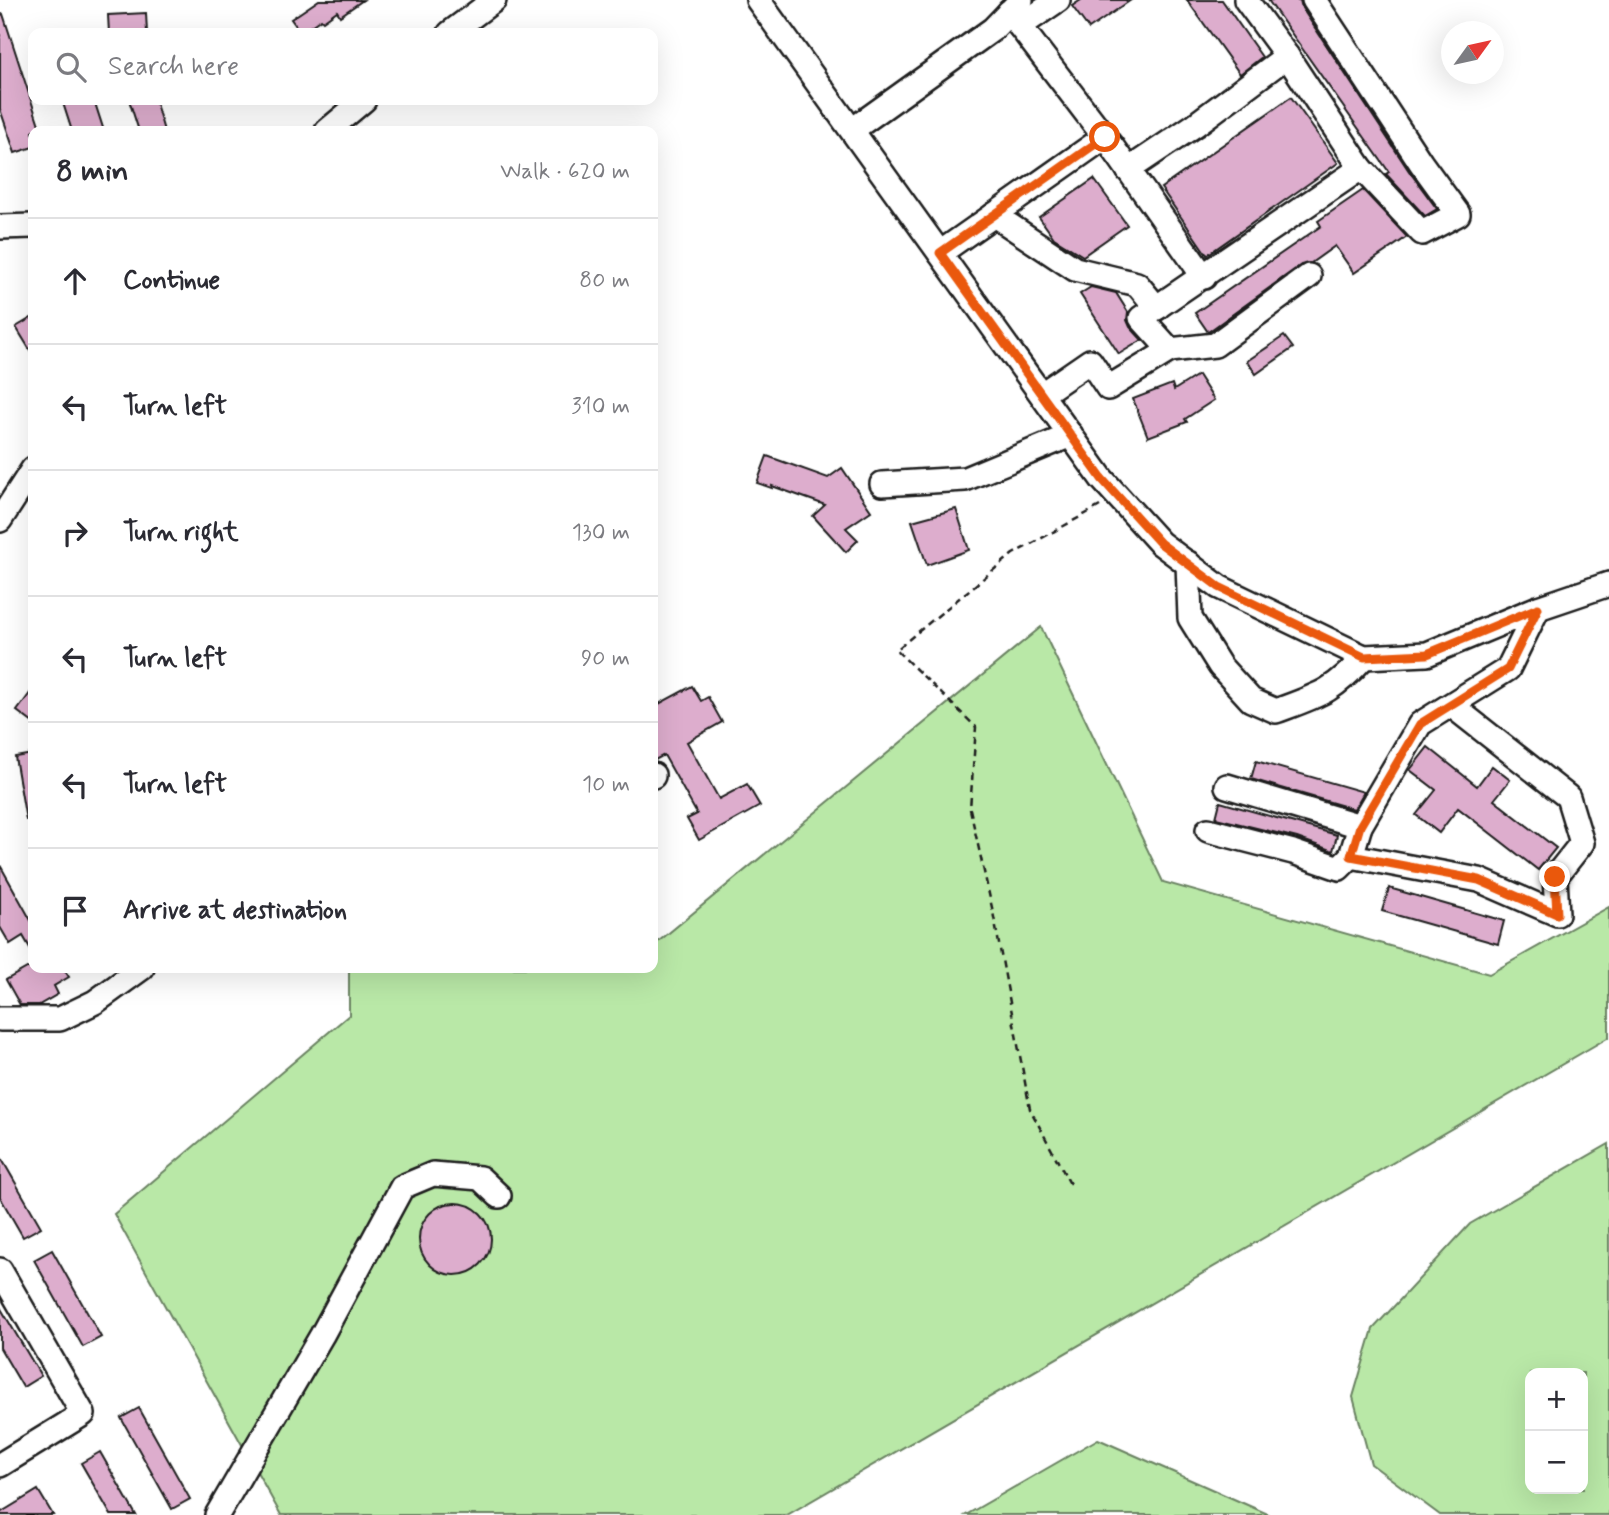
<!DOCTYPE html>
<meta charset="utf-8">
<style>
body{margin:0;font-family:Mynerve,sans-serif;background:#f7f7f7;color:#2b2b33}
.controls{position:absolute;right:21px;bottom:21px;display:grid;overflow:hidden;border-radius:14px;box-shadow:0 7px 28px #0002}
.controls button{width:63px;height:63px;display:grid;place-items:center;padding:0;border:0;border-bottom:2px solid #e1e1e2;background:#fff;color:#2b2b33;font:35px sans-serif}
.compass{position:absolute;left:1441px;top:21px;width:63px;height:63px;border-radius:50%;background:#fff;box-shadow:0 7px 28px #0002;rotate:57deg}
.stop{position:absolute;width:21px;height:21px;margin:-16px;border:5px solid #ea580c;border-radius:50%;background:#fff}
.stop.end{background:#ea580c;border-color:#fff;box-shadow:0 2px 7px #0008}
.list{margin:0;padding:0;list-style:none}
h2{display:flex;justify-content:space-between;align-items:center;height:91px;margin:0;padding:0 28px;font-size:30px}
h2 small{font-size:23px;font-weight:400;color:#7c7c81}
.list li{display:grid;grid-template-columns:46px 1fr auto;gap:21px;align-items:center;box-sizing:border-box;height:126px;padding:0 28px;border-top:2px solid #e1e1e2}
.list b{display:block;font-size:26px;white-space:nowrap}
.list em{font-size:23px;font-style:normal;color:#7c7c81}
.icon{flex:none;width:38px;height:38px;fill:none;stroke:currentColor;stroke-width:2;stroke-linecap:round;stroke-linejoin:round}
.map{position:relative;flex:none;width:1609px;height:1515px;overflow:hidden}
.search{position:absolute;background:#fff;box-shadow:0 7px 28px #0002;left:28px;top:28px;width:630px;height:77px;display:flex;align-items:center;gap:18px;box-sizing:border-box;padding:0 24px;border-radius:14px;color:#7c7c81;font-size:26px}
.panel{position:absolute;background:#fff;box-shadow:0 7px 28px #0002;left:28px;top:126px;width:630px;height:847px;border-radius:14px}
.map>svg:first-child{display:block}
.green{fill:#b9e8a7;stroke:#6a8262;stroke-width:2;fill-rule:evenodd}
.building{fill:#ddadcd;stroke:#1c1c1c;stroke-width:2}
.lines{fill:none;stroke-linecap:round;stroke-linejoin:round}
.minor-casing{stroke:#1c1c1c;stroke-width:28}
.path{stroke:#1c1c1c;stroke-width:2.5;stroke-dasharray:7 5;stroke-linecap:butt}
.minor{stroke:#fff;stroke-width:23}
.route{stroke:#ea580c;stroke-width:9}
</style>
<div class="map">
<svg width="1609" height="1515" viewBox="0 0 1609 1515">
<rect width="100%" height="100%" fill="#fff"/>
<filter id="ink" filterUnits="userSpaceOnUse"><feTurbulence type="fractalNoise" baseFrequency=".0143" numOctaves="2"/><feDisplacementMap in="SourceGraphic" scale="14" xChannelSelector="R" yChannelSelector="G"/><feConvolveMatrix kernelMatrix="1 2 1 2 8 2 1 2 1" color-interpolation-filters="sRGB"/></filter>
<g filter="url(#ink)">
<!-- green -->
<g class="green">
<path d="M1041,627L1163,882L1489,974L1609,907V1037L787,1515H281L114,1214L349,1015V968H653V946Z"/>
<path d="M1609,1144V1515H1440L1371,1464L1353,1397L1373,1329L1470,1224ZM1530,1373H1583V1489H1530Z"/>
<path d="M1098,1439L1270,1515H966Z"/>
</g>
<!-- building -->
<g class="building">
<path d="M319,0H363L340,16L337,11L323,21L321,19L301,33L291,19Z"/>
<path d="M1081,0H1131L1089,29L1072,6Z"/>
<path d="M1187,0H1222L1262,57L1240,74Z"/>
<path d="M1268,0H1300L1302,8L1409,171L1437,209L1425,216L1386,174L1389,172Z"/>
<path d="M146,13L147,33H109L108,15Z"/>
<path d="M3,14L41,131H33V147L15,153L0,109V15Z"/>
<path d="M1291,97L1338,163L1207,255L1161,188Z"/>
<path d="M62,100H94L104,131H72Z"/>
<path d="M129,100H155L164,131H139Z"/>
<path d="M1094,179L1127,225L1083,256L1054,238L1039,217Z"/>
<path d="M1363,190L1407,237L1354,273L1335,246L1311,263L1301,265L1208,332L1195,313L1321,226L1318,221Z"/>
<path d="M1091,287L1116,293L1128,312L1127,320L1130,327L1142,340L1119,354L1080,294Z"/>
<path d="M33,317V355L16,327Z"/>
<path d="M1284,336L1293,348L1256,374L1247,361Z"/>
<path d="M1198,375L1214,400L1185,419L1187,422L1148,437L1133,399L1172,384L1174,390Z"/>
<path d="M767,456L828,478L842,468L871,511L846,528L858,540L846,552L813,516L825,505L772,486V488L757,483Z"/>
<path d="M956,509L969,550L927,565L912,521Z"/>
<path d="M692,686L701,701L708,697L722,722L687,742L719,799L747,784L760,806L699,840L687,819L697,814L664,755L653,761V728L658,724L653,714V707Z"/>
<path d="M33,689V723L17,711Z"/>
<path d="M1428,747L1477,786L1492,766L1510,780L1494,800L1556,848L1538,870L1458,808L1439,833L1416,815L1436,790L1410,770Z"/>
<path d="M33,754V820H26L15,757Z"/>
<path d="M1256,761L1364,792L1354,809L1251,779Z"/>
<path d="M1220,802L1337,835L1333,851L1297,838L1216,818Z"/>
<path d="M0,865L33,924V953L23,936L10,944L0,927Z"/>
<path d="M1389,888L1504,921L1498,944L1382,911Z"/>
<path d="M27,968H63L69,977L54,986L58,994L39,1005H20L6,980Z"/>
<path d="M0,1156L41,1227L23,1237L0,1197Z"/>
<circle cx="455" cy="1239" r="36"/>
<path d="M52,1250L101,1337L83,1347L34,1260Z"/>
<path d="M0,1307L41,1376L23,1387L0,1348Z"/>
<path d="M139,1408L190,1499L172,1509L121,1418Z"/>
<path d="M100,1452L136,1515H111L81,1463Z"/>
<path d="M38,1490L53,1515H0V1513Z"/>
</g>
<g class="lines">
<!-- minor casing -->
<g class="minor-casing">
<g id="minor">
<path d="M758,0L1102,479L1160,543L1219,587L1364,657L1427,654L1538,608L1609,584"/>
<path d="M1246,0L1287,56L1361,168L1422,233L1458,214L1421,163L1314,0"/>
<path d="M1009,12L1113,148L1204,277"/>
<path d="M1020,26L1058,0"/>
<path d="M450,33L494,0"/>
<path d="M852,130L993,29L1021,0"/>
<path d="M327,131L364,100"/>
<path d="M1128,170L1195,125L1287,56"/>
<path d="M994,215L1075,269L1137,284L1157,308"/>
<path d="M0,227L33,226"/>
<path d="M940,253L1105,137"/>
<path d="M1170,350L1215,345L1309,276"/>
<path d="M1042,394L1090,361L1108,388L1170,350L1141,318L1361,168"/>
<path d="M882,484L965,479L1071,435"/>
<path d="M0,520L33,469"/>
<path d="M1188,563L1190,618L1220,666L1251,700L1276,711C1319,695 1333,692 1364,657"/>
<path d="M1451,705L1568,797L1582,843L1555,877L1557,914L1479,880L1351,856L1360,826L1420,724L1508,669L1538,608"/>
<path d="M653,775V776"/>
<path d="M1227,786L1360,826"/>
<path d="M1208,830L1293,852L1339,868L1351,856"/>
<path d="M0,1019H60L95,1002L142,968"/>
<path d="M0,1270L83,1414L0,1465"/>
<path d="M217,1515L322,1335L402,1187L433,1174L480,1178L499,1196"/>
</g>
</g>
<!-- path -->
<path class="path" d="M1070,1184L1030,1109L993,912L970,809L976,727L896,650L1013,554L1100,506"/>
<!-- minor -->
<use href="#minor" class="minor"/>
</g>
</g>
<g class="lines" filter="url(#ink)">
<!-- route -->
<path class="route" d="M1105,137L940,253L1102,479L1160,543L1219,587L1364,657L1427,654L1538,608L1508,669L1420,724L1360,826L1351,856L1479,880L1557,914L1555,877"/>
</g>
</svg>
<div class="controls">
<button>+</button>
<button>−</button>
</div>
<svg class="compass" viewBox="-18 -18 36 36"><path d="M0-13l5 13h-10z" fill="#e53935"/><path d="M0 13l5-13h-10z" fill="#7c7c81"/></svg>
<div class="stop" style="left:1105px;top:137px"></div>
<div class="stop end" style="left:1555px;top:877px"></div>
<div class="search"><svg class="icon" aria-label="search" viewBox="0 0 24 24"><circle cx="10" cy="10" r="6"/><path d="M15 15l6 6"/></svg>Search here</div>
<section class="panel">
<h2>8 min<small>Walk · 620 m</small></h2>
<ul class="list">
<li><svg class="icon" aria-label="ahead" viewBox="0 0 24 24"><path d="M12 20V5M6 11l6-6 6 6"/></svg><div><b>Continue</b></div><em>80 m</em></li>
<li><svg class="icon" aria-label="left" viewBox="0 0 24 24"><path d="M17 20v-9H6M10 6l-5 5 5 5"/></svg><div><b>Turn left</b></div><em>310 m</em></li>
<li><svg class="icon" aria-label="right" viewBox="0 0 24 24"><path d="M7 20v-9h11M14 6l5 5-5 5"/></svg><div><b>Turn right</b></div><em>130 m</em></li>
<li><svg class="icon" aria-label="left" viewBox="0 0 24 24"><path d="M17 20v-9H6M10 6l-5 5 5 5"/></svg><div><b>Turn left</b></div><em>90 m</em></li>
<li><svg class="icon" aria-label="left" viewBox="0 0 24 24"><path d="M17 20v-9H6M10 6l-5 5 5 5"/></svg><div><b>Turn left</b></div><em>10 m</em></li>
<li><svg class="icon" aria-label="arrive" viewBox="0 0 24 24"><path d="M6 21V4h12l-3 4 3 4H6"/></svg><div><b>Arrive at destination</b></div></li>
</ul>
</section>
</div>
